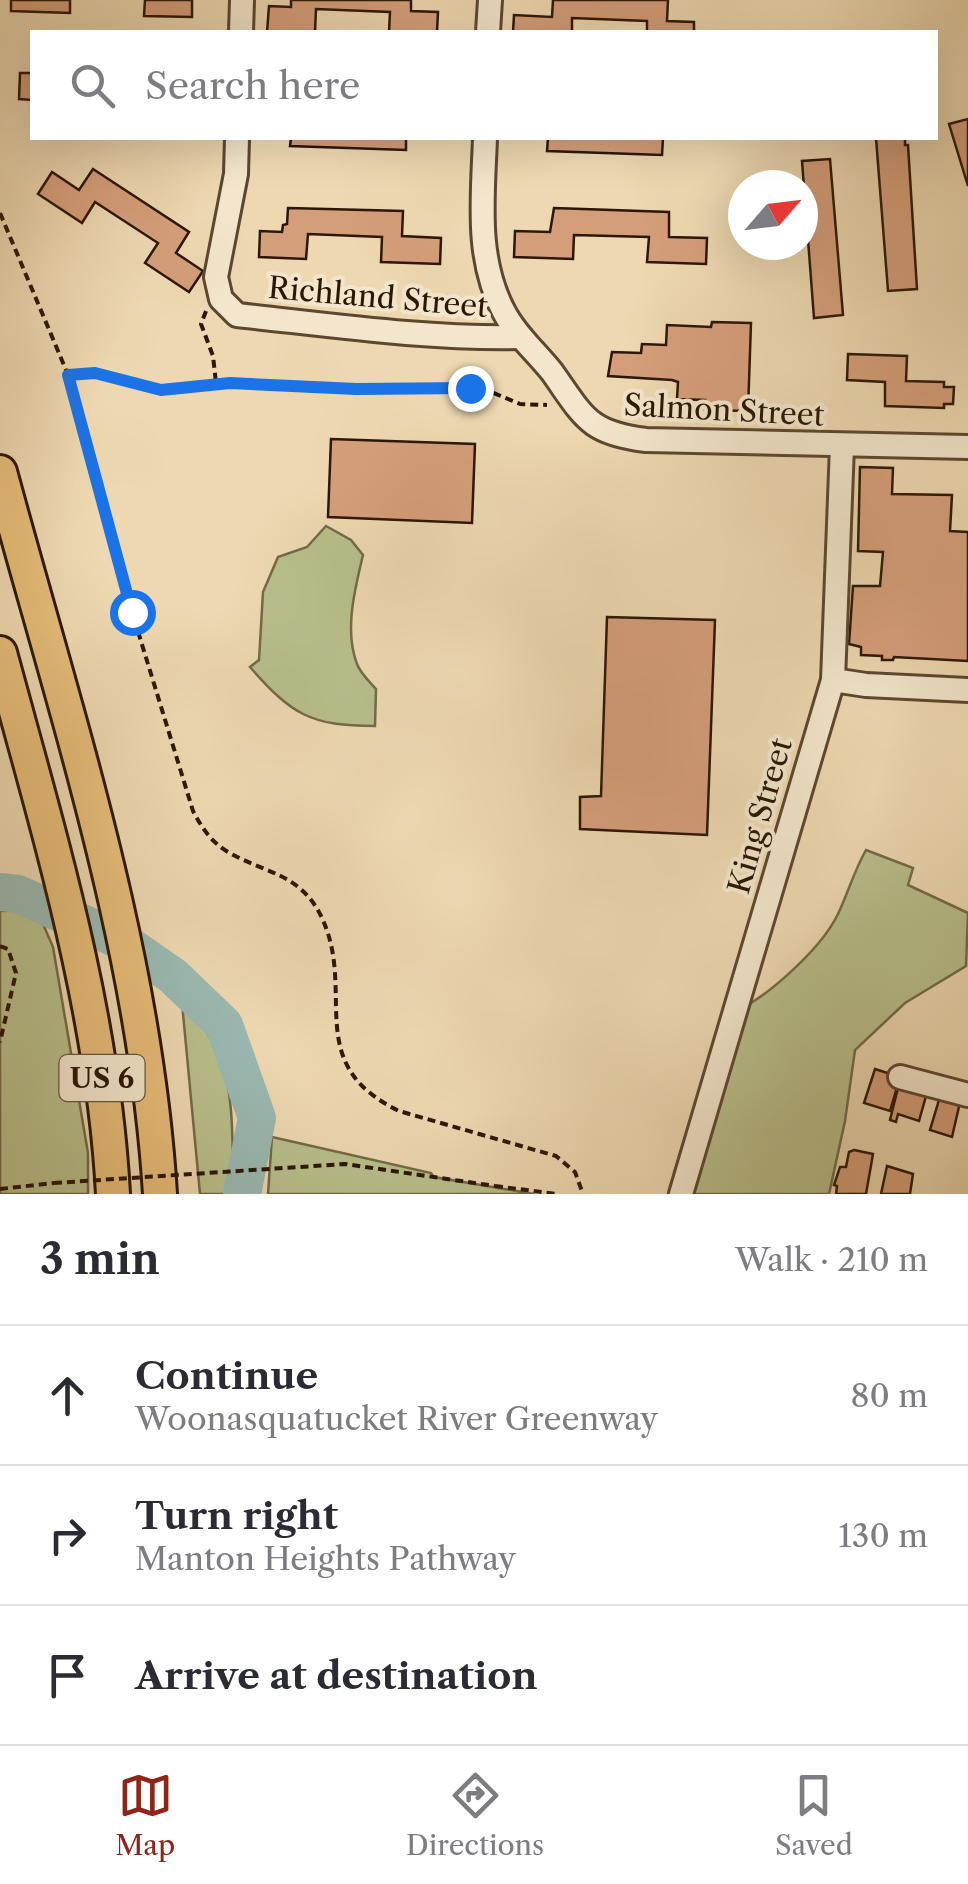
<!DOCTYPE html>
<meta charset="utf-8">
<style>
body{margin:0;font-family:"Libre Caslon Text",serif;background:#f7f7f7;color:#2b2b33}
.compass{position:absolute;left:728px;top:170px;width:90px;height:90px;border-radius:50%;background:#fff;box-shadow:0 10px 40px #0002;rotate:62deg}
.stop{position:absolute;width:30px;height:30px;margin:-22px;border:8px solid #1a73e8;border-radius:50%;background:#fff}
.stop.end{background:#1a73e8;border-color:#fff;box-shadow:0 2px 10px #0008}
.list{margin:0;padding:0;list-style:none}
h2{display:flex;justify-content:space-between;align-items:center;height:130px;margin:0;padding:0 40px;font-size:42px}
h2 small{font-size:32px;font-weight:400;color:#7c7c81}
.list li{display:grid;grid-template-columns:65px 1fr auto;gap:30px;align-items:center;box-sizing:border-box;height:140px;padding:0 40px;border-top:2px solid #e1e1e2}
.list b{display:block;font-size:38px;white-space:nowrap}
.list p{margin:0;font-size:32px;white-space:nowrap;color:#7c7c81}
.list em{font-size:32px;font-style:normal;color:#7c7c81}
.icon{flex:none;width:55px;height:55px;fill:none;stroke:currentColor;stroke-width:2;stroke-linecap:round;stroke-linejoin:round}
.map{position:relative;flex:none;width:968px;height:1194px;overflow:hidden}
.search{position:absolute;background:#fff;box-shadow:0 10px 40px #0002;left:30px;right:30px;top:30px;height:110px;display:flex;align-items:center;gap:25px;box-sizing:border-box;padding:0 35px;border-radius:0px;color:#7c7c81;font-size:38px}
.sheet{height:550px;background:#fff}
nav{display:flex;justify-content:space-around;align-items:center;box-sizing:border-box;height:140px;border-top:2px solid #e1e1e2;background:#fff;font-size:28px;color:#7c7c81}
nav a{display:grid;justify-items:center;gap:5px}
nav .on{color:#8f2418}
.map>svg:first-child{display:block}
.green{fill:#b8bf8c;stroke:#726b48;stroke-width:2.5}
.lines{fill:none;stroke-linecap:round;stroke-linejoin:round}
.river{stroke:#9ab9b2;stroke-width:38}
.building{fill:#d59e7a;stroke:#2b1704;stroke-width:2.5}
.minor-casing{stroke:#5c472f;stroke-width:28}
.highway-casing{stroke:#2b1704;stroke-width:38}
.path{stroke:#2b1704;stroke-width:4;stroke-dasharray:8 5;stroke-linecap:butt}
.minor{stroke:#f3e6cc;stroke-width:22}
.highway{stroke:#e6bc78;stroke-width:32}
.path-bridge{stroke:#2b1704;stroke-width:4;stroke-dasharray:8 5;stroke-linecap:butt}
.route{stroke:#1a73e8;stroke-width:12}
.labels{text-anchor:middle;dominant-baseline:central;stroke-width:8;stroke-linejoin:round;paint-order:stroke}
.shield{fill:#f3e6cc;stroke:#675540;stroke-width:2.5}
.shield-label{font-size:28px;font-weight:bold;fill:#2b1704}
.street-label{font-size:30px;fill:#2b1704;stroke:#f3e6cc}
</style>
<div class="map">
<svg width="968" height="1194" viewBox="0 0 968 1194">
<rect width="100%" height="100%" fill="#edd8b1"/>
<filter id="stains"><feTurbulence type="fractalNoise" baseFrequency=".002" numOctaves="4"/><feColorMatrix values="0 0 0 0 .2 0 0 0 0 .09 0 0 0 0 .02 0 0 0 .5 -.17"/></filter>
<radialGradient id="worn" r=".72"><stop offset=".6" stop-color="#630" stop-opacity="0"/><stop offset="1" stop-color="#630" stop-opacity=".3"/></radialGradient>
<!-- green -->
<g class="green">
<path d="M326,526L351,540L363,555C355,589 344,630 357,664C360,673 370,682 376,689L375,726C311,726 292,715 250,667L259,660L263,592L278,557L307,547Z"/>
<path d="M866,850L913,868L908,885L968,913L966,966L905,1003L855,1050L845,1121L829,1194H678L674,1173L723,1016C760,1006 821,949 838,914C848,893 854,871 866,850Z"/>
<path d="M37,910L53,947L88,1153V1194H0V911Z"/>
<path d="M182,1003C241,1057 230,1120 234,1194H200Z"/>
<path d="M272,1137L431,1173L434,1177L534,1194H268Z"/>
</g>
<g class="lines">
<!-- river -->
<path class="river" d="M0,892L18,894L124,942L173,976L224,1025L257,1118L242,1194"/>
</g>
<!-- building -->
<g class="building">
<path d="M11,0H70V13L11,11Z"/>
<path d="M145,0H192V17L144,16Z"/>
<path d="M291,0H411V11L438,12L437,32H389L390,12L316,9L315,32H267L269,6L291,7Z"/>
<path d="M553,0H668L667,21L694,22V32H647V21L572,18V32H513L514,15L552,17Z"/>
<path d="M20,73H32V100L19,99Z"/>
<path d="M968,119V186L949,124Z"/>
<path d="M291,138H406V150L290,146Z"/>
<path d="M548,138H663L662,155L547,151Z"/>
<path d="M876,138H905V145H908L917,289L888,291Z"/>
<path d="M830,159L843,315L814,318L802,161Z"/>
<path d="M93,169L189,232L176,253L203,271L189,292L145,263L158,243L95,202L82,223L38,194L52,172L79,190Z"/>
<path d="M288,208L403,211L402,236L441,238L440,264L381,262L382,237L308,234L306,259L259,257L260,231L282,232L283,225L287,224Z"/>
<path d="M554,208L669,212V237L707,238L706,264L647,262L649,237L574,235L573,259L514,257L515,231L550,232Z"/>
<path d="M712,322L751,323L748,411L705,410V400L677,399L678,382L672,380L608,376L612,352L641,353L642,344L666,345L667,325L711,327Z"/>
<path d="M848,354L907,356L906,381L944,382V387H954L953,404H944V408L885,406V382L847,380Z"/>
<path d="M331,439L475,444L472,523L328,517Z"/>
<path d="M860,467L893,468L892,494L952,495L950,531L968,532V661L894,657L893,660H882V656L861,655V647L849,644L853,586H880L883,552L858,551Z"/>
<path d="M607,617L715,620L707,835L580,829V797L601,796Z"/>
<path d="M875,1069L900,1077L890,1111L864,1103Z"/>
<path d="M898,1088L926,1096L919,1121L898,1114L896,1122L890,1120Z"/>
<path d="M942,1090L961,1098L952,1137L930,1130Z"/>
<path d="M854,1150L873,1154L866,1194H836L837,1186L834,1185L840,1167H846L849,1152Z"/>
<path d="M887,1166L913,1174L910,1194H881Z"/>
</g>
<g class="lines">
<!-- minor casing -->
<g class="minor-casing">
<g id="minor">
<path d="M241,32L242,0"/>
<path d="M488,32L490,0"/>
<path d="M237,138L236,174L216,277L221,299L237,315C331,325 426,339 521,337"/>
<path d="M485,138C483,196 475,258 504,312C516,335 536,352 552,372C584,417 588,433 646,440L968,447"/>
<path d="M833,680L866,685L968,690"/>
<path d="M900,1077L968,1095"/>
<path d="M681,1194L833,680L842,446"/>
</g>
</g>
<!-- highway casing -->
<g class="highway-casing">
<g id="highway">
<path d="M0,472C64,709 145,948 160,1194"/>
<path d="M0,653C48,831 103,1008 113,1194"/>
</g>
</g>
<!-- path -->
<g class="path">
<path d="M0,213L74,389L132,612L193,811C202,828 211,842 228,852C264,873 300,873 321,916C358,992 300,1063 399,1111L556,1156L575,1172L583,1194"/>
<path d="M206,311L201,324L213,356L216,383"/>
<path d="M68,375L95,373L161,390L230,383L356,389L470,388L484,389L520,404L547,405"/>
<path d="M0,946L8,949L16,973L0,1042"/>
<path d="M495,1186L557,1194"/>
<path d="M0,1189L54,1183"/>
</g>
<!-- minor -->
<use href="#minor" class="minor"/>
<!-- highway -->
<use href="#highway" class="highway"/>
<!-- path-bridge -->
<path class="path-bridge" d="M54,1183L345,1164L495,1186"/>
</g>
<g class="lines">
<!-- route -->
<path class="route" d="M132,612L68,375L95,373L161,390L230,383L356,389L470,388"/>
</g>
<g class="labels">
<!-- shield labels -->
<rect class="shield" x="59.5" y="1055" width="85" height="46" rx="8"/>
<g class="shield-label">
<text x="102" y="1078">US 6</text>
</g>
<!-- street labels -->
<g class="street-label">
<text transform="translate(378 297) rotate(5)">Richland Street</text>
<text transform="translate(724 410) rotate(3)">Salmon Street</text>
<text transform="translate(760 816) rotate(-74)">King Street</text>
</g>
</g>
<rect width="100%" height="100%" filter="url(#stains)"/>
<rect width="100%" height="100%" fill="url(#worn)"/>
</svg>
<svg class="compass" viewBox="-18 -18 36 36"><path d="M0-13l5 13h-10z" fill="#e53935"/><path d="M0 13l5-13h-10z" fill="#7c7c81"/></svg>
<div class="stop" style="left:132px;top:612px"></div>
<div class="stop end" style="left:470px;top:388px"></div>
<div class="search"><svg class="icon" aria-label="search" viewBox="0 0 24 24"><circle cx="10" cy="10" r="6"/><path d="M15 15l6 6"/></svg>Search here</div>
</div>
<section class="sheet">
<h2>3 min<small>Walk · 210 m</small></h2>
<ul class="list">
<li><svg class="icon" aria-label="ahead" viewBox="0 0 24 24"><path d="M12 20V5M6 11l6-6 6 6"/></svg><div><b>Continue</b><p>Woonasquatucket River Greenway</p></div><em>80 m</em></li>
<li><svg class="icon" aria-label="right" viewBox="0 0 24 24"><path d="M7 20v-9h11M14 6l5 5-5 5"/></svg><div><b>Turn right</b><p>Manton Heights Pathway</p></div><em>130 m</em></li>
<li><svg class="icon" aria-label="arrive" viewBox="0 0 24 24"><path d="M6 21V4h12l-3 4 3 4H6"/></svg><div><b>Arrive at destination</b></div></li>
</ul>
</section>
<nav>
<a class="on"><svg class="icon" aria-label="map" viewBox="0 0 24 24"><path d="M3 6l6-2 6 2 6-2v14l-6 2-6-2-6 2zM9 4v14M15 6v14"/></svg>Map</a>
<a><svg class="icon" aria-label="directions" viewBox="0 0 24 24"><path d="M12 3l9 9-9 9-9-9zM9 14v-3h6M13 9l2 2-2 2"/></svg>Directions</a>
<a><svg class="icon" aria-label="saved" viewBox="0 0 24 24"><path d="M7 4h10v16l-5-4-5 4z"/></svg>Saved</a>
</nav>
